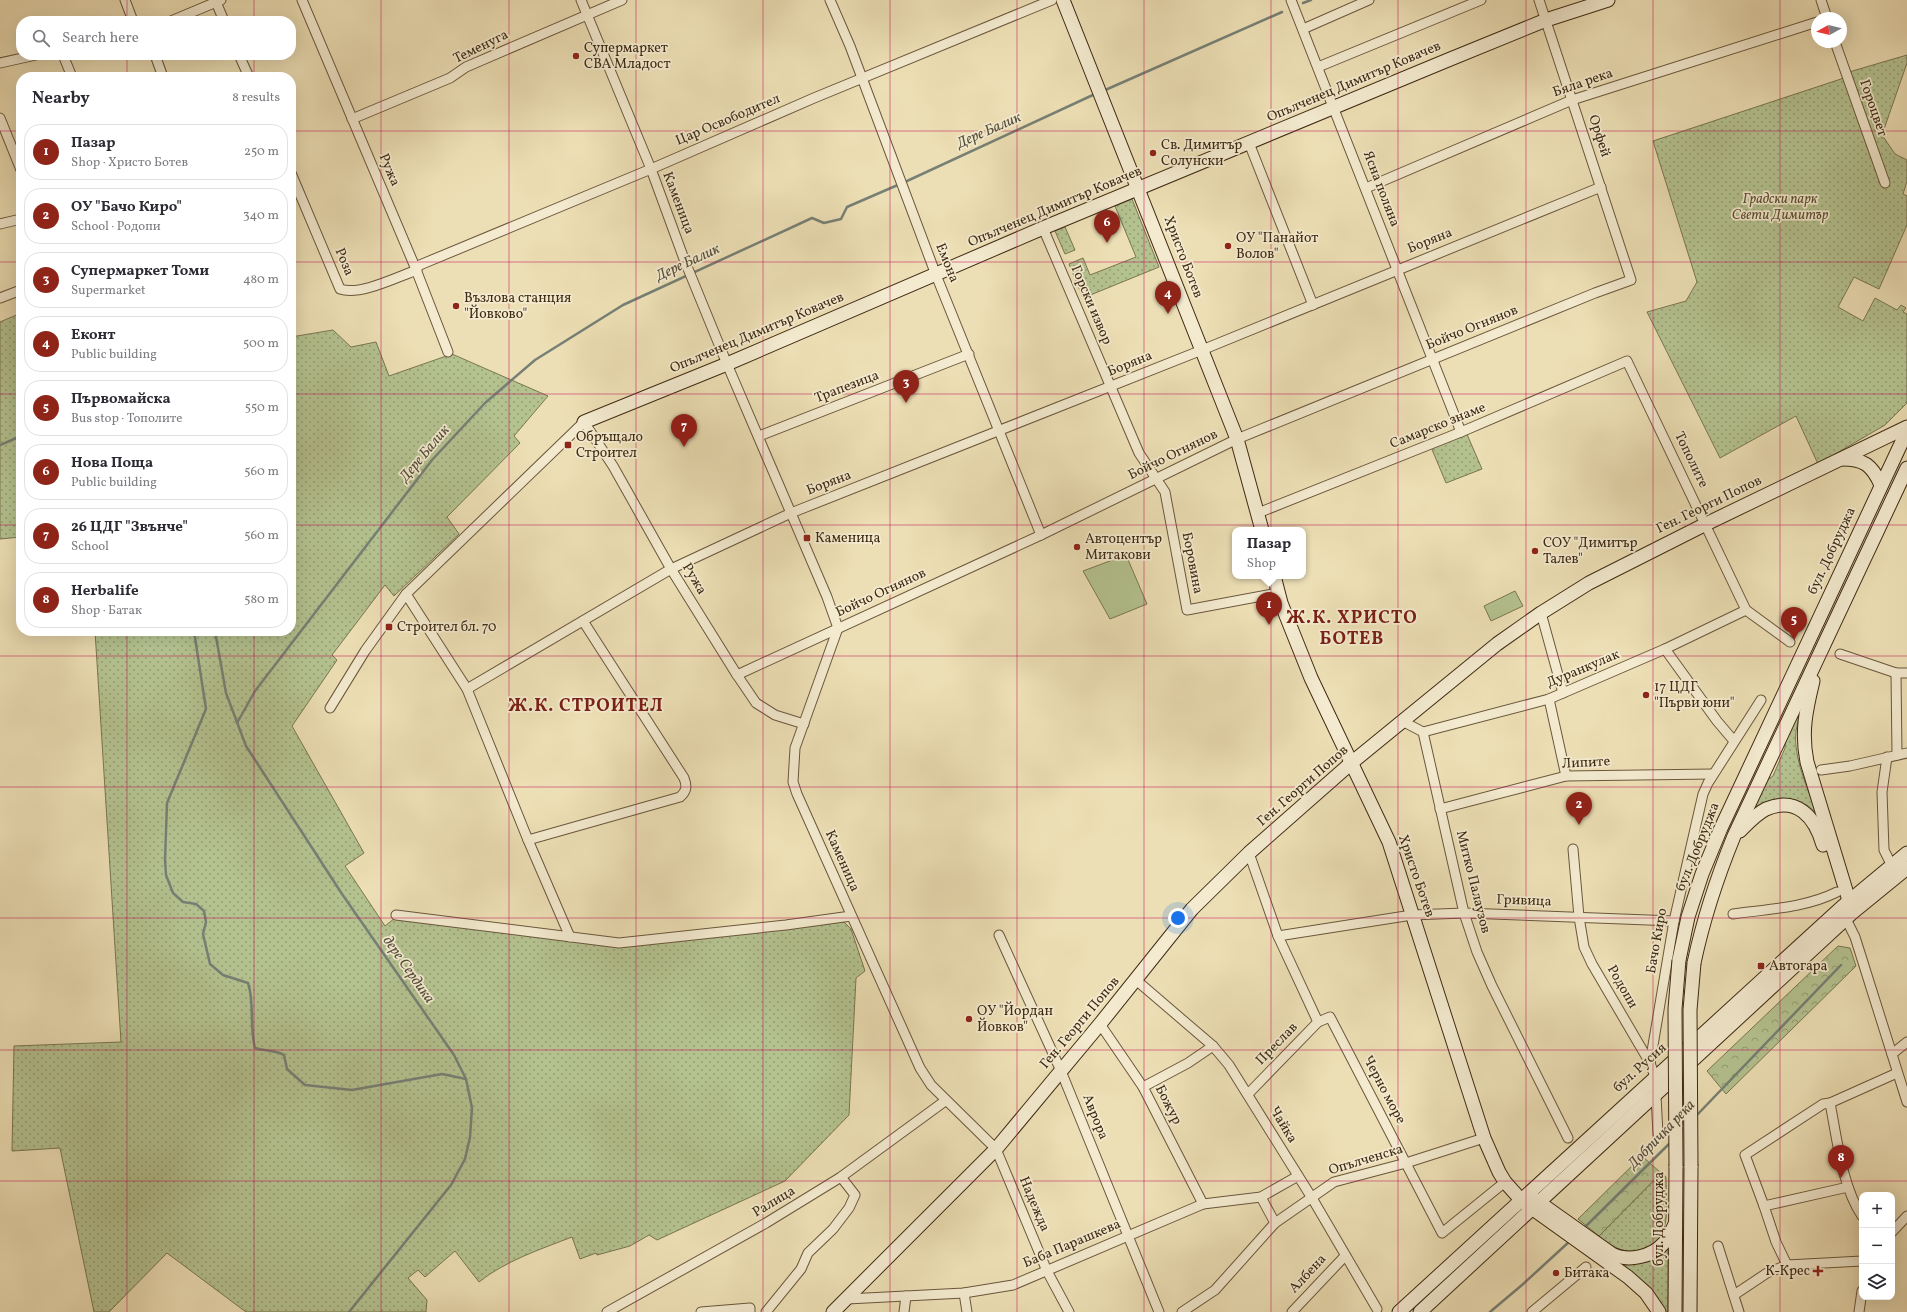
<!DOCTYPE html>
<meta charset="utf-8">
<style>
body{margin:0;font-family:Vollkorn,serif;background:#f7f7f7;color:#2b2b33}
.controls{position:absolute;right:12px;bottom:12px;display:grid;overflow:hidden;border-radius:8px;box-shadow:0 4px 16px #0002}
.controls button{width:36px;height:36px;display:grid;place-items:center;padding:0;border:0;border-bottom:1px solid #e1e1e2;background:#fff;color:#2b2b33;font:20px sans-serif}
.compass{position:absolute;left:1811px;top:12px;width:36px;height:36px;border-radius:50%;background:#fff;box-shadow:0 4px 16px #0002;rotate:262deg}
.you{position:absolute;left:1178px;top:918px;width:14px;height:14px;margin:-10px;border:3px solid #fff;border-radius:50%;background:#1a73e8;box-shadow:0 0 0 6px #1a73e833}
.badge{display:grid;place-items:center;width:26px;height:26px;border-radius:50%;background:#8f2418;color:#fff;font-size:13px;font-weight:700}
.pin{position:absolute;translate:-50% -33px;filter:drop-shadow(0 1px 2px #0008)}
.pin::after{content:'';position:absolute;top:21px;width:14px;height:12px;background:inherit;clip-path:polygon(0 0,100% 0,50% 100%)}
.popup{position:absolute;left:1232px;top:527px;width:74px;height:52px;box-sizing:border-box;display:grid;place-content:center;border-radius:8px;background:#fff;filter:drop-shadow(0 1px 3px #0005);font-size:13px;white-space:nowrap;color:#7c7c81}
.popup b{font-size:15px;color:#2b2b33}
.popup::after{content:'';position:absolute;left:50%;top:100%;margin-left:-8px;border:8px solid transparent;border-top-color:#fff}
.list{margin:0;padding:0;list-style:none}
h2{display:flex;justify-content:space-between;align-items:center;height:52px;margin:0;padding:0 16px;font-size:17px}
h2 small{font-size:13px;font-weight:400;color:#7c7c81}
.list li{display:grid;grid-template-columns:26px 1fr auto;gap:12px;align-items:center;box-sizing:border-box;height:56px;margin:0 8px 8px;padding:0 8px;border:1px solid #e1e1e2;border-radius:16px}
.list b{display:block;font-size:15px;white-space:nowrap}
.list p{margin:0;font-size:13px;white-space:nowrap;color:#7c7c81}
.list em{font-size:13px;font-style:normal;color:#7c7c81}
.icon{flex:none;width:22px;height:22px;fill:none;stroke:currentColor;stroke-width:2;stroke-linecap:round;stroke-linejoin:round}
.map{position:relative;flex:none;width:1907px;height:1312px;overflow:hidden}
.search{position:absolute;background:#fff;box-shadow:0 4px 16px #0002;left:16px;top:16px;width:280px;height:44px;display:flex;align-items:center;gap:10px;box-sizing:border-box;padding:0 14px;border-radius:16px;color:#7c7c81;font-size:15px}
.panel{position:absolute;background:#fff;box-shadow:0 4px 16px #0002;left:16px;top:72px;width:280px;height:564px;border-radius:16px}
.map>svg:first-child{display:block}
.green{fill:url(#green-dots);stroke:#797652}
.forest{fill:url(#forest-crowns);stroke:#797652}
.pitch{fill:#b4c290;stroke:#797652}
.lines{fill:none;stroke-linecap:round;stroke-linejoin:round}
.stream{stroke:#768075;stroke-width:2.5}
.street-casing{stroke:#6a573c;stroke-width:11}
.secondary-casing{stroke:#3e2a13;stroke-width:15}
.street{stroke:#f3eacf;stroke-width:9}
.secondary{stroke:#f3eacf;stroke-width:13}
.secondary-bridge-casing{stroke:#3e2a13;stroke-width:15;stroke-linecap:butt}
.secondary-bridge{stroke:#f3eacf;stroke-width:13}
.grid{fill:none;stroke:#c2185b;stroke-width:1;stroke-opacity:0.55}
.poi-dot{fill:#8f2418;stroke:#f3eacf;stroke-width:1.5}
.labels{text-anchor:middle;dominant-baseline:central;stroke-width:3.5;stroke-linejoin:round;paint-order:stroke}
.street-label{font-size:14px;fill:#3e2a13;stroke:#f3eacf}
.poi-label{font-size:14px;fill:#3e2a13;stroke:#f3eacf;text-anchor:start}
.park-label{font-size:14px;font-style:italic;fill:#5c5032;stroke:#f3eacf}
.water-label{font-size:15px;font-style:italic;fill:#554e3c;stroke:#f3eacf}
.district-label{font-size:18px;font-weight:bold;letter-spacing:1px;fill:#7a1f14;stroke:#f3eacf}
</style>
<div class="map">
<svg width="1907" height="1312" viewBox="0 0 1907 1312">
<defs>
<pattern id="green-dots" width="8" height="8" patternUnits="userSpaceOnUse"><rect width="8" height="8" fill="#b4c290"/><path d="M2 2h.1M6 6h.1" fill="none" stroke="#949e74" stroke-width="1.8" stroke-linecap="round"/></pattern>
<pattern id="forest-crowns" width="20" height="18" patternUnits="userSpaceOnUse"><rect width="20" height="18" fill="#b4c290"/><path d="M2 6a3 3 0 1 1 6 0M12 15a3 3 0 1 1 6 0" fill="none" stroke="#949e74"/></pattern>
</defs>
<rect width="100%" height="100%" fill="#eddfb5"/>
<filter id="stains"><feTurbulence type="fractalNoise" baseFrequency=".005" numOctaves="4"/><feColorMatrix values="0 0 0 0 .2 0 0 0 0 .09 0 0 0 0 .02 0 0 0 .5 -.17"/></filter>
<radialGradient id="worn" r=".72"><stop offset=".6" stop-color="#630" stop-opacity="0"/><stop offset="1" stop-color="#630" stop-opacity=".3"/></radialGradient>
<!-- green -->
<g class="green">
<path d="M1907,55V63L1882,135L1895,154L1907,160V181L1903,194L1907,196V225L1879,289L1854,277L1838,307L1863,321L1875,298L1897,310L1901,305L1906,308L1903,312L1907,314V403L1885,425L1818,464L1796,416L1720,458L1647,312L1686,301L1697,282L1653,141L1841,79L1849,72Z"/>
<path d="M1132,199L1159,267L1083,298L1069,264L1083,258L1090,275L1136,257L1115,206Z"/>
<path d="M1065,227L1075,250L1065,254L1055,231Z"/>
<path d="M21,313V537L0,539V322Z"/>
<path d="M333,330L351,347L376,342L389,376L452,354L548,396L514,436L520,443L447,517L459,534L394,596L385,585L332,655L337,660L292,726L364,853L345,866L385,926L395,918L619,946L844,922L851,929L865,971L856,978L849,1115L785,1181L657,1240L649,1235L630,1246L597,1255L596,1253L580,1259L572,1237C541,1249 505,1261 479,1282L455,1251L425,1277L418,1270L408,1278L427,1300L426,1312H246L167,1253L109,1312H94L60,1148L12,1151L14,1046L121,1042L95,631H291V337Z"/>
<path d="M1466,432L1482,469L1446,483L1431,447Z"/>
<path d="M1804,698C1801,709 1798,720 1796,731C1793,758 1808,788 1816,813L1807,805L1799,802L1749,816L1767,780L1773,776L1785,748V740Z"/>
<path d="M1661,1173L1666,1177C1666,1204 1674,1242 1640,1250C1623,1254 1613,1247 1599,1236Z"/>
<path d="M1668,1246V1312H1664L1618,1263Z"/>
</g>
<!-- forest -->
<g class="forest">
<path d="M1838,946L1850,948L1856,966L1726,1094L1707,1071Z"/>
<path d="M1642,1156L1661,1173L1599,1236L1578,1219Z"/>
</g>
<!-- pitch -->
<g class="pitch">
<path d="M1126,555L1147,604L1110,619L1083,571Z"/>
<path d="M1515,591L1523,606L1491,621L1484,606Z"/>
</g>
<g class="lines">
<!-- stream -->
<g class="stream">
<path d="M1303,3L1311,0"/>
<path d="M1103,91L1282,12"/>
<path d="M0,445L21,436"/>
<path d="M194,631L206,709L167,803L165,860L166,875L173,893L183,902L196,904L204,911L206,922L203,934L210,964L223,975L248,983C255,1004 249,1026 255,1048C264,1051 275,1050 284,1055L287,1069L305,1085L352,1090L442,1074L466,1079"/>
<path d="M215,631L226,693L246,746L342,894L454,1055L466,1079L472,1108L470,1137L465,1159L451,1185L349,1312"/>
<path d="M237,723L255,691L432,460L485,403L535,360L623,305L812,218L824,223L841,219L847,207L907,181L1095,94"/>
<path d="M1696,1116L1841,965"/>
<path d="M1583,1229L1672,1141"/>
<path d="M1490,1312L1522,1285L1570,1241"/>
</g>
<!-- street casing -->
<g class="street-casing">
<g id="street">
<path d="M125,0L133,21"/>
<path d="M302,0L415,267L448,352"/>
<path d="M581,0L651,169L684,259L727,364L827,597L838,628L795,748L793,782L797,794L920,1068L931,1085L996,1149L1047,1271L1069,1312"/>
<path d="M830,0L850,46L936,275L1041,535"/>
<path d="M1291,0L1461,432"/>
<path d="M1821,0L1827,18"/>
<path d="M216,2L224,21"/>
<path d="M171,21L221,0"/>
<path d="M1303,29L1369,0"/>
<path d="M1835,42L1885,183"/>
<path d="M63,55L72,77"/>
<path d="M155,55L163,77"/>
<path d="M239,55L249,77"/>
<path d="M0,63L36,55"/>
<path d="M1318,67L1481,0"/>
<path d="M0,118L21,170"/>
<path d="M352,119L450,78L466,67L622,0"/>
<path d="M1249,143L1313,305"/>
<path d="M291,173L340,289C360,296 397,277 417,270"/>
<path d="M1366,188L1572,100L1817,22"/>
<path d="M0,224L21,219"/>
<path d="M1043,228L1133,439L1139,453L1165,492L1187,610L1278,593"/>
<path d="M415,267L651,169L814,98L1052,0"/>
<path d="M0,298L21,290"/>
<path d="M759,436L969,354"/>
<path d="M1258,513L1461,432L1627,361L1746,610L1790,642"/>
<path d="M406,594L467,689L528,840L570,937"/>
<path d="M1541,613L1563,693"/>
<path d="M1665,649L1717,721L1734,741"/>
<path d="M1840,654L1896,673H1907"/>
<path d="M1896,673L1897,755"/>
<path d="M737,675L1041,535L1237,439L1595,293L1631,280L1539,0"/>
<path d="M467,689L671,569L791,513L1202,350L1601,187"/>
<path d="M1549,699L1566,776"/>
<path d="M330,708L365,651L406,594L584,422L613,466L671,569L737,675L756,703L775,715L804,724"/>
<path d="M1404,722L1423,732L1464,913L1477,952L1492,986L1568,1138"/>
<path d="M1423,732L1549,699L1665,649L1746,610"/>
<path d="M1887,757L1882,792L1884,850L1892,866"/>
<path d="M1821,770L1850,766L1907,753"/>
<path d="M1440,809L1566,776L1713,774"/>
<path d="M528,840L680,797C687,791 687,786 684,778L583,621"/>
<path d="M1573,849L1579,917L1584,947L1592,964L1650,1063L1655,1077L1658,1134"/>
<path d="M1249,853L1278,936L1318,1022"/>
<path d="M1733,914C1768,909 1805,908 1837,892"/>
<path d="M396,915L619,943L786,925L851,916"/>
<path d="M1846,919L1855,937L1907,1102"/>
<path d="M999,935L1061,1071L1159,1312"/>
<path d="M1278,936L1412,915L1464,913L1674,921"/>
<path d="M1136,980L1213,1046L1229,1065L1312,1198L1377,1309"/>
<path d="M1100,1024L1143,1087L1203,1204"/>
<path d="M1892,1054L1907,1042"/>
<path d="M1650,1063L1674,921L1703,794L1708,783L1761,700"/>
<path d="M1143,1087L1188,1063L1213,1046"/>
<path d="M1248,1094L1318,1022L1330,1017L1442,1233L1505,1182"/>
<path d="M1830,1103C1837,1138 1842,1187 1862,1216"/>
<path d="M1261,1197L1275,1223"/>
<path d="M1764,1206L1745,1155L1823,1104L1830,1103L1897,1073"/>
<path d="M1892,1232L1907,1216"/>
<path d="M1718,1246L1739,1312"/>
<path d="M1787,1265L1776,1242L1764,1206L1848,1187"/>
<path d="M964,1293L967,1312"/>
<path d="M1734,1295L1767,1273L1787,1265L1862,1261"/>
<path d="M847,1299L964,1293L1013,1285L1203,1204L1261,1197L1298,1176"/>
<path d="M607,1312L766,1223L841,1177L945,1101"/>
<path d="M701,1312L750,1308V1312"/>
<path d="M766,1312L801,1269L808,1253L833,1229L849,1208L855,1195L841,1177"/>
<path d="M904,1312L906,1296"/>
<path d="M1182,1312L1215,1290L1275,1223L1334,1182L1406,1163L1484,1138"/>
<path d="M1292,1312L1345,1256"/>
<path d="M1532,1312L1586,1267"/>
<path d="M1859,1312L1862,1291"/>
</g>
</g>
<!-- secondary casing -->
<g class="secondary-casing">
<g id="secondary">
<path d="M1063,0L1237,439L1262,530"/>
<path d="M584,422L727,364L1043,228L1448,60L1546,20L1608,0"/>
<path d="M1842,459C1864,459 1872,465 1881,485"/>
<path d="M1274,576L1281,603L1311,678L1389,842L1484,1138L1499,1172L1505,1182L1522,1201L1628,1277L1646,1293L1659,1312"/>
<path d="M1813,681C1806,710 1801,732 1807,762L1851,907"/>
<path d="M1740,831C1748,823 1756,814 1766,809C1797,796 1815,817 1823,845"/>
<path d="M1679,960L1688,917L1702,874L1721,828L1907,431"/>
<path d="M1694,963C1704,916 1716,880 1734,836L1907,468"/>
<path d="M1533,1198L1612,1254C1628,1262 1652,1257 1664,1243C1669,1238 1672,1230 1675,1224"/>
<path d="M833,1312L996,1149L1100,1024L1192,909L1249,853L1350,764L1497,644L1541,613L1589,583L1706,524L1907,427"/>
<path d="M1399,1312L1842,907L1907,853"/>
<path d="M1420,1312L1852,913L1907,868"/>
<path d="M1675,1312L1676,1166"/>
<path d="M1690,1312L1691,1166"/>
</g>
</g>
<!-- street -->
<use href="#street" class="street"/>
<!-- secondary -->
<use href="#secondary" class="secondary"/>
<!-- secondary-bridge casing -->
<g class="secondary-bridge-casing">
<g id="secondary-bridge">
<path d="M1676,1166L1675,1009L1679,960"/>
<path d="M1691,1166L1690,1010L1694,963"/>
</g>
</g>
<!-- secondary-bridge -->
<use href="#secondary-bridge" class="secondary-bridge"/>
</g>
<!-- grid -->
<path class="grid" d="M127,0V21M254,0V21M381,0V1312M509,0V1312M636,0V1312M763,0V1312M890,0V1312M1017,0V1312M1144,0V1312M1271,0V1312M1398,0V1312M1526,0V1312M1653,0V1312M1780,0V1312M127,55V77M254,55V77M0,131H21M291,131H1907M0,262H21M291,262H1907M0,394H21M291,394H1907M0,525H21M291,525H1907M127,631V1312M254,631V1312M0,656H1907M0,787H1907M0,918H1907M0,1050H1907M0,1181H1907"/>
<!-- markers -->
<g class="poi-dot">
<circle cx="576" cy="56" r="4"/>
<circle cx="1153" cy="153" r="4"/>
<circle cx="1228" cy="246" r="4"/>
<circle cx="456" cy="306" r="4"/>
<rect x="564" y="441" width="8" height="8" rx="2"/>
<rect x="803" y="534" width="8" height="8" rx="2"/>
<circle cx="1077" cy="547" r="4"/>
<circle cx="1535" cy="551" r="4"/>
<rect x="385" y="623" width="8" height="8" rx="2"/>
<circle cx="1646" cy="695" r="4"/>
<rect x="1757" y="962" width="8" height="8" rx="2"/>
<circle cx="969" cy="1019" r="4"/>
<path d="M1816 1265h4v4h4v4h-4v4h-4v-4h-4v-4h4z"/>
<circle cx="1556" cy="1273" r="4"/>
</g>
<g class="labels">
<!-- street labels -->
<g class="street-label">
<text transform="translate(481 47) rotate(-26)">Теменуга</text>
<text transform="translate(1354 82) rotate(-23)">Опълченец Димитър Ковачев</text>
<text transform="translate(1583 83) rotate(-19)">Бяла река</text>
<text transform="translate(1873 108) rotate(71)">Гороцвет</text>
<text transform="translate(728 120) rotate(-23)">Цар Освободител</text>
<text transform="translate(1599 136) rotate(72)">Орфей</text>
<text transform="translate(389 170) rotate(67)">Ружа</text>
<text transform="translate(1381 189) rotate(69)">Ясна поляна</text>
<text transform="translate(678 203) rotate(69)">Каменица</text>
<text transform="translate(1055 207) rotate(-23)">Опълченец Димитър Ковачев</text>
<text transform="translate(1430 241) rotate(-22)">Боряна</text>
<text transform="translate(1183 257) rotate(69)">Христо Ботев</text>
<text transform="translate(344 262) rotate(67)">Роза</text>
<text transform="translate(947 263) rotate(68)">Емона</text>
<text transform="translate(1091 305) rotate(67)">Горски извор</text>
<text transform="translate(1472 328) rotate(-22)">Бойчо Огнянов</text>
<text transform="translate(757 333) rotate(-23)">Опълченец Димитър Ковачев</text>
<text transform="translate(1130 364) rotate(-22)">Боряна</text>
<text transform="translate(847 387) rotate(-21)">Трапезица</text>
<text transform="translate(1438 426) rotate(-22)">Самарско знаме</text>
<text transform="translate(1173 455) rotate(-26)">Бойчо Огнянов</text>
<text transform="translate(1691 460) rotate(64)">Тополите</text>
<text transform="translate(829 483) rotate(-21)">Боряна</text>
<text transform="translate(1709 505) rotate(-26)">Ген. Георги Попов</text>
<text transform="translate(1832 551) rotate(-65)">бул. Добруджа</text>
<text transform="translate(1192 563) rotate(79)">Боровина</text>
<text transform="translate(694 579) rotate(59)">Ружа</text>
<text transform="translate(881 593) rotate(-25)">Бойчо Огнянов</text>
<text transform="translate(1583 669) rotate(-23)">Дуранкулак</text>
<text transform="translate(1586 763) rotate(-3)">Липите</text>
<text transform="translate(1303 786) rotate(-41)">Ген. Георги Попов</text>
<text transform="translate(1698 847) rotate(-68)">бул. Добруджа</text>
<text transform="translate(842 861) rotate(66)">Каменица</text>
<text transform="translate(1416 876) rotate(71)">Христо Ботев</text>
<text transform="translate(1473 882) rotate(76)">Митко Палаузов</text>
<text transform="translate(1524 901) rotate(2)">Гривица</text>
<text transform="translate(1657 941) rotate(-80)">Бачо Киро</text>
<text transform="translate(1622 987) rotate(60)">Родопи</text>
<text transform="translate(1080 1023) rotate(-50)">Ген. Георги Попов</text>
<text transform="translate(1277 1044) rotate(-46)">Преслав</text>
<text transform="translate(1640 1068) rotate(-42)">бул. Русия</text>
<text transform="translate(1384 1090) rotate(62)">Черно море</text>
<text transform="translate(1168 1105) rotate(63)">Божур</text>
<text transform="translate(1095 1117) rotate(68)">Аврора</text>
<text transform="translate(1283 1125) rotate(59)">Чайка</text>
<text transform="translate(1366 1160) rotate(-17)">Опълченска</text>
<text transform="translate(774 1202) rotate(-31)">Ралица</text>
<text transform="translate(1034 1204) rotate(67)">Надежда</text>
<text transform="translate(1659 1219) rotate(-90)">бул. Добруджа</text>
<text transform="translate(1072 1244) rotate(-23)">Баба Парашкева</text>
<text transform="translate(1308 1274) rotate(-47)">Албена</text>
</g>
<!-- poi labels -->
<g class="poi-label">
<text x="584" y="48">Супермаркет<tspan x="584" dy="16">CBA Младост</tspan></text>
<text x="1161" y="145">Св. Димитър<tspan x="1161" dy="16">Солунски</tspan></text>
<text x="1236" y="238">ОУ "Панайот<tspan x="1236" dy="16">Волов"</tspan></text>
<text x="464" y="298">Възлова станция<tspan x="464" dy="16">"Йовково"</tspan></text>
<text x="576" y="437">Обръщало<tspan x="576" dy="16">Строител</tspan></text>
<text x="815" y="538">Каменица</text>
<text x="1085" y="539">Автоцентър<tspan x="1085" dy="16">Митакови</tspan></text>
<text x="1543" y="543">СОУ "Димитър<tspan x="1543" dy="16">Талев"</tspan></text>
<text x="397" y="627">Строител бл. 70</text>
<text x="1654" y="687">17 ЦДГ<tspan x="1654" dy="16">"Първи юни"</tspan></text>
<text x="1769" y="966">Aвтогара</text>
<text x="977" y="1011">ОУ "Йордан<tspan x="977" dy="16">Йовков"</tspan></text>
<text x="1810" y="1271" text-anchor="end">К-Крес</text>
<text x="1564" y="1273">Битака</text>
</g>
<!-- park labels -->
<g class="park-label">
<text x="1780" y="199">Градски парк<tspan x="1780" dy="16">Свети Димитър</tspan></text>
</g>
<!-- water labels -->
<g class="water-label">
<text transform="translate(989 131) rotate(-24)">Дере Балик</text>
<text transform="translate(688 263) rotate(-25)">Дере Балик</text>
<text transform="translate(425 454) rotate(-50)">Дере Балик</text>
<text transform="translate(408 970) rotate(55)">дере Сердика</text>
<text transform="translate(1662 1135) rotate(-46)">Добричка река</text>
</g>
<!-- district labels -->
<g class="district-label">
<text x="1352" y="618">Ж.К. ХРИСТО<tspan x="1352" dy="21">БОТЕВ</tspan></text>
<text x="586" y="706">Ж.К. СТРОИТЕЛ</text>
</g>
</g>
<rect width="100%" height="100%" filter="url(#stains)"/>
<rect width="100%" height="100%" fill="url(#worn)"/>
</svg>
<div class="controls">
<button>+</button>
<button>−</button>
<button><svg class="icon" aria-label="layers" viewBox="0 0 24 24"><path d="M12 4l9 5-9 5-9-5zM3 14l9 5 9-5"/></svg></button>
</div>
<svg class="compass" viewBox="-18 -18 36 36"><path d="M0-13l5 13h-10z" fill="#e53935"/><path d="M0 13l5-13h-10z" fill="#7c7c81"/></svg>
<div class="you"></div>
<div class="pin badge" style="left:1269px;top:625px">1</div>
<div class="popup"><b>Пазар</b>Shop</div>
<div class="pin badge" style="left:1579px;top:825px">2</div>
<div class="pin badge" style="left:906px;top:403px">3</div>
<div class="pin badge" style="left:1168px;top:314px">4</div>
<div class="pin badge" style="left:1794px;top:640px">5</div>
<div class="pin badge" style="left:1107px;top:243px">6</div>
<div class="pin badge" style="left:684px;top:447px">7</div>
<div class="pin badge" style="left:1841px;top:1178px">8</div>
<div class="search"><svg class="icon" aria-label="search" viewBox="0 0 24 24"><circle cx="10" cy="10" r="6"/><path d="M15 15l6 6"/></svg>Search here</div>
<section class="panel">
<h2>Nearby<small>8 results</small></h2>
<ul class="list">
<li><span class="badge">1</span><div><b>Пазар</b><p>Shop · Христо Ботев</p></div><em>250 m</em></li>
<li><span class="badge">2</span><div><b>ОУ &quot;Бачо Киро&quot;</b><p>School · Родопи</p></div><em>340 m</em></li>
<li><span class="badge">3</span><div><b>Супермаркет Томи</b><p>Supermarket</p></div><em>480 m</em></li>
<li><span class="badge">4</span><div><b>Еконт</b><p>Public building</p></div><em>500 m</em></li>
<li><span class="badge">5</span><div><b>Първомайска</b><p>Bus stop · Тополите</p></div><em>550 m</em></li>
<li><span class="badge">6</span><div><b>Нова Поща</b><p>Public building</p></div><em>560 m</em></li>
<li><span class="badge">7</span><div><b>26 ЦДГ &quot;Звънче&quot;</b><p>School</p></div><em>560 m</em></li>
<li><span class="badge">8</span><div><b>Herbalife</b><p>Shop · Батак</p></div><em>580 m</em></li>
</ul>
</section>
</div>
